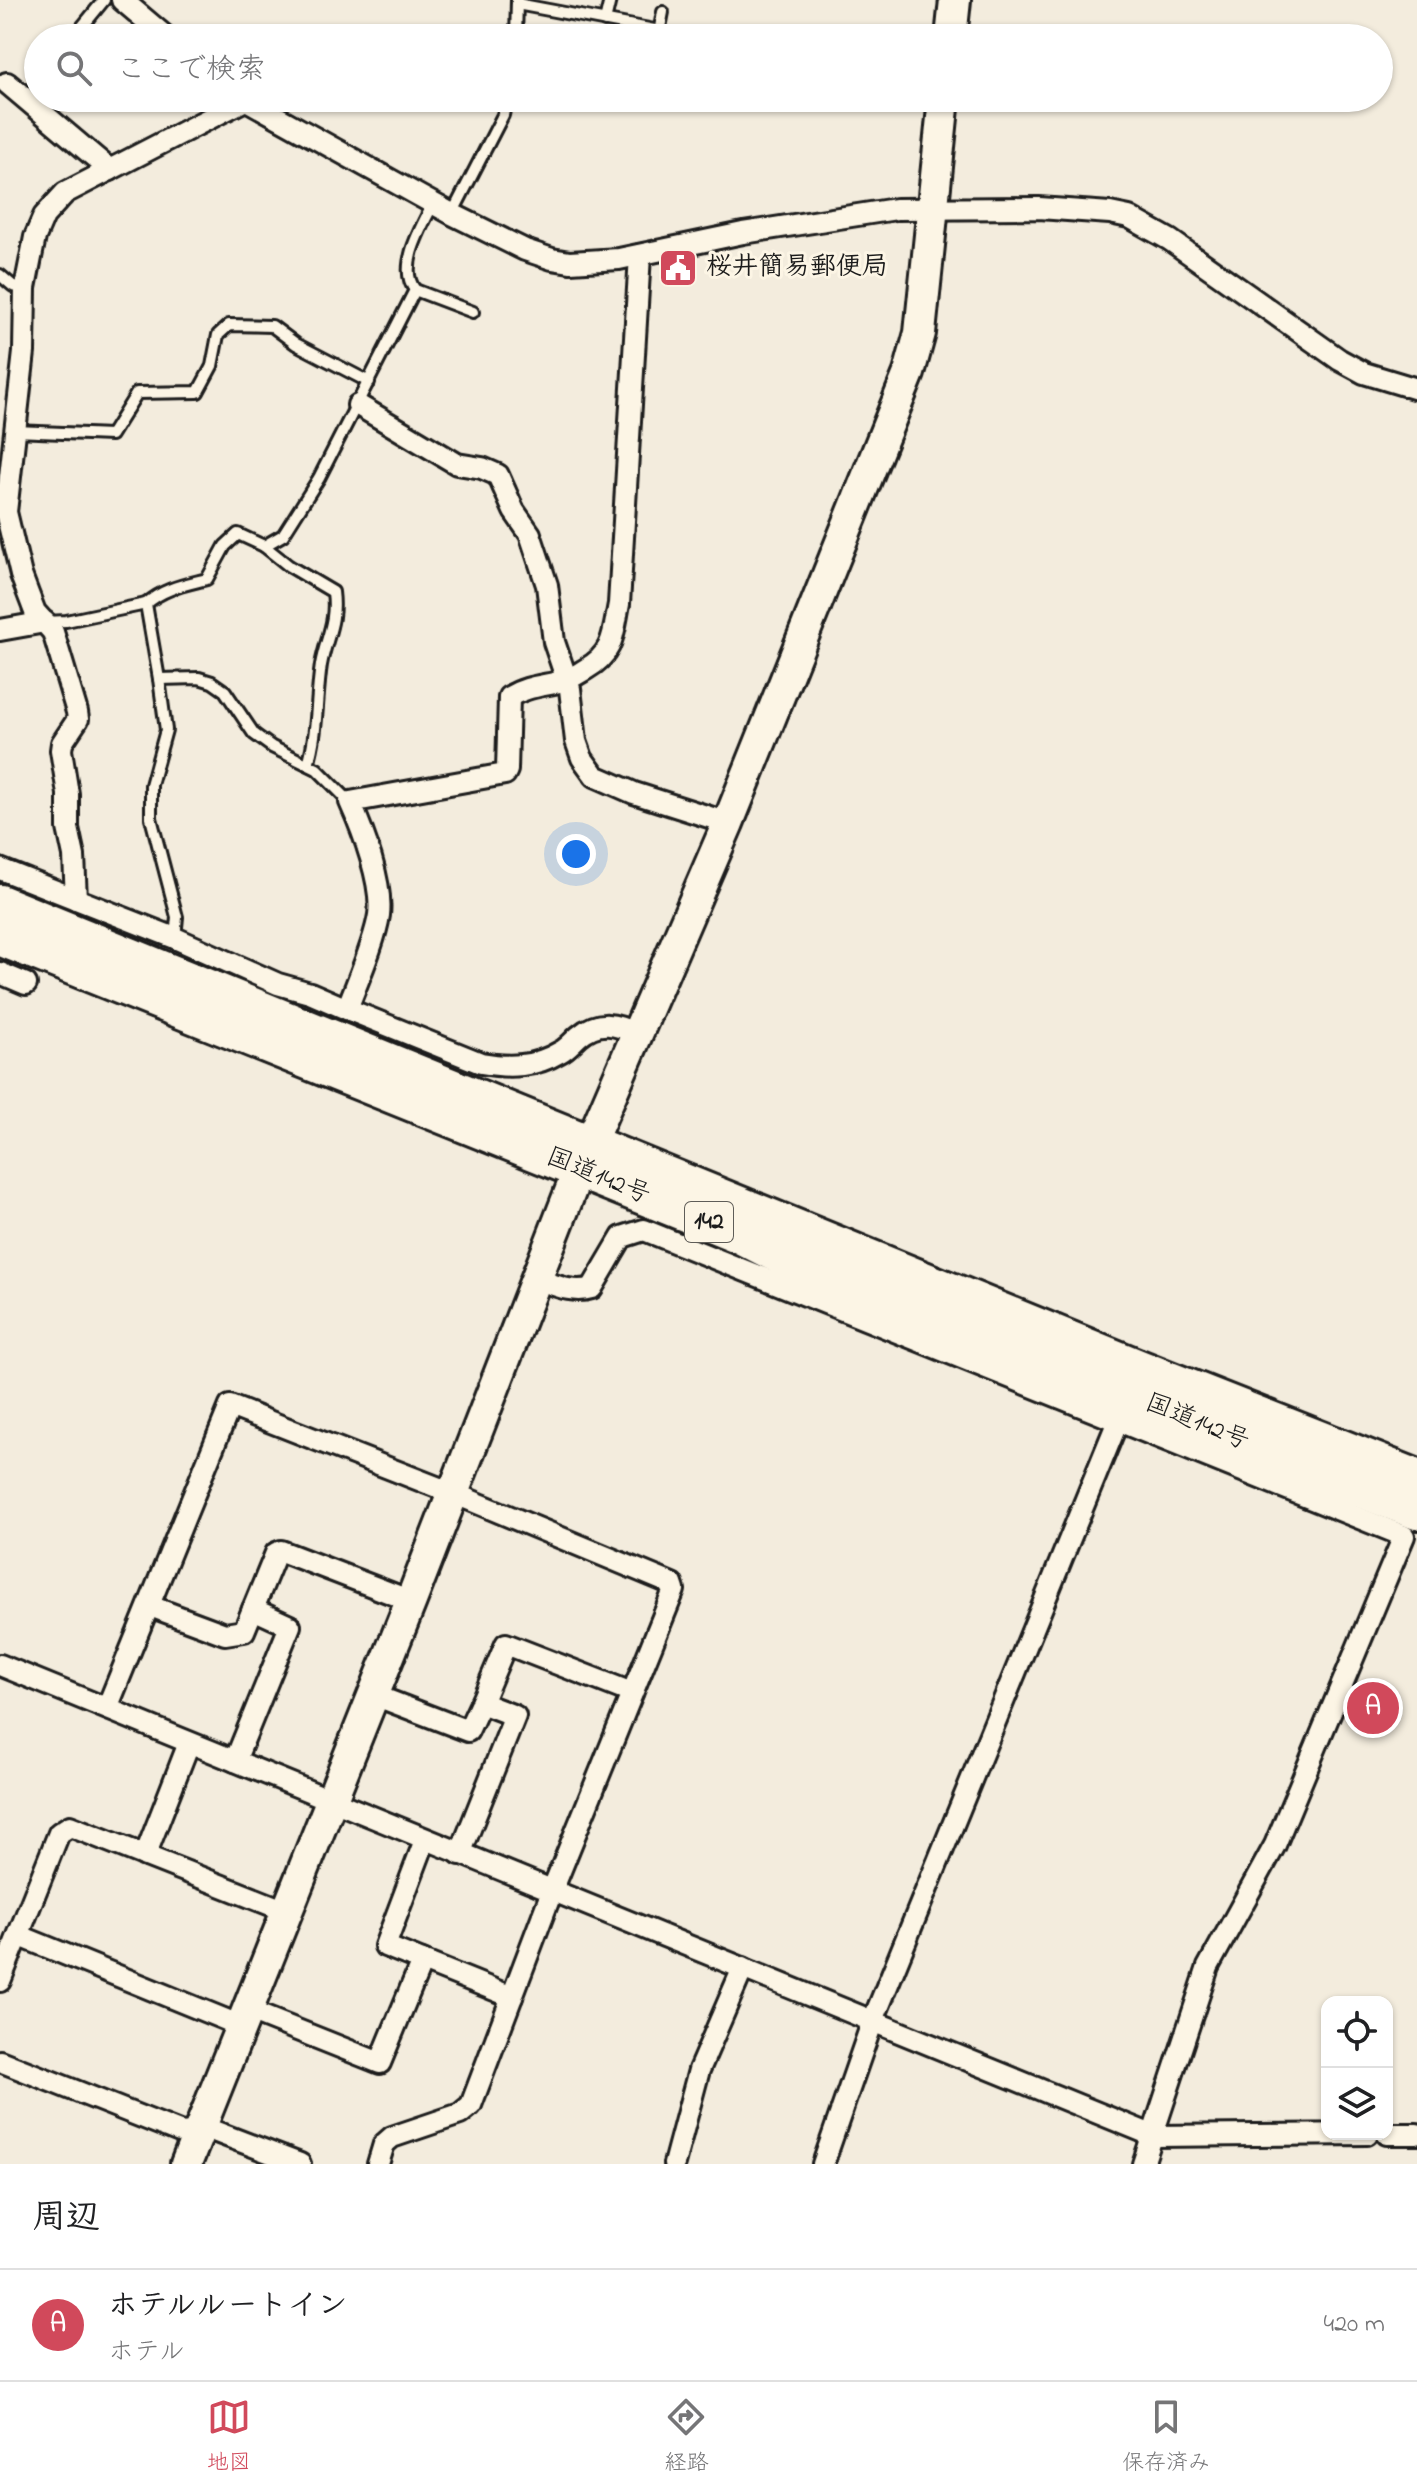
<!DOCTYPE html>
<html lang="ja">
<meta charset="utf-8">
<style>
body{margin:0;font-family:"Indie Flower","Klee One",sans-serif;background:#f2f2f2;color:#202124}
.controls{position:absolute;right:24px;bottom:24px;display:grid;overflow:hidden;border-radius:16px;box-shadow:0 2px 6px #0004}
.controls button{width:72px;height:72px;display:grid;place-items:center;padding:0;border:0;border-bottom:2px solid #e0e0e0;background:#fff;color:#202124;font:40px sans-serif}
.you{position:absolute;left:576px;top:854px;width:28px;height:28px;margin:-20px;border:6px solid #fff;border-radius:50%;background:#1a73e8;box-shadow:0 0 0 12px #1a73e833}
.badge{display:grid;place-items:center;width:52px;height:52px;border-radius:50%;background:#d1495b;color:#fff;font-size:26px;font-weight:700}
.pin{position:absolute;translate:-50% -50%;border:4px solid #fff;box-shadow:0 2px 8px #0006}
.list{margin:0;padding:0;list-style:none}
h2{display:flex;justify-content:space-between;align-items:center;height:104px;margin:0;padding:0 32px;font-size:34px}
h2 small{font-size:26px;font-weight:400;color:#757577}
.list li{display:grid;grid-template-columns:52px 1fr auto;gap:24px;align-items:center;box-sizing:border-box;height:112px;padding:0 32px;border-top:2px solid #e0e0e0}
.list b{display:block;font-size:30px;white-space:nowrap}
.list p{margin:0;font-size:26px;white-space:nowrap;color:#757577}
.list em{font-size:26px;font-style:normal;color:#757577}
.icon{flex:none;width:44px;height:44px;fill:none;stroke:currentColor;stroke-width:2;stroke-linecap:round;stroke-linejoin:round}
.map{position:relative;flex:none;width:1417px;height:2164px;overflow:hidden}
.search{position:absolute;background:#fff;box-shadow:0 2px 6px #0004;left:24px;right:24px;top:24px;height:88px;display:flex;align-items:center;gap:20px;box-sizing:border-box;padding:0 28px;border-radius:44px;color:#757577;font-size:30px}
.sheet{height:216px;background:#fff}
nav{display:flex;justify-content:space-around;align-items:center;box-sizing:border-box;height:112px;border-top:2px solid #e0e0e0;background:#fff;font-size:22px;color:#757577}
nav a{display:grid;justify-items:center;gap:4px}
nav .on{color:#d1495b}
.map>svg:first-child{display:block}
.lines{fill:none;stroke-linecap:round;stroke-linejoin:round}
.lane-casing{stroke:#1c1c1c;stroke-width:16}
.street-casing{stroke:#1c1c1c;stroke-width:26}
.secondary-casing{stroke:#1c1c1c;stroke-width:36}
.highway-casing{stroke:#1c1c1c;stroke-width:44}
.lane{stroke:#fcf5e5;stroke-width:10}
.street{stroke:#fcf5e5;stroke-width:20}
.secondary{stroke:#fcf5e5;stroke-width:30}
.highway{stroke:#fcf5e5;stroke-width:38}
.labels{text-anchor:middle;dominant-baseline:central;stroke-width:6;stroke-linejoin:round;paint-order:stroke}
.shield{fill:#fcf5e5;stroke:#5f5d58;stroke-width:2}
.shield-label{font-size:24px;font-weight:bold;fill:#1c1c1c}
.poi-label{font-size:26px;font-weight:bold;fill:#1c1c1c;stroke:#fcf5e5;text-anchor:start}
.street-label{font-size:26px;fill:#1c1c1c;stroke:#fcf5e5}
</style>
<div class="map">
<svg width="1417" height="2164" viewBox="0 0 1417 2164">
<rect width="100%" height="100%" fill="#f3ecdd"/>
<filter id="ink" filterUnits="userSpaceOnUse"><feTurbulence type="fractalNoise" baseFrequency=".0125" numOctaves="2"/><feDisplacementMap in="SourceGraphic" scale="16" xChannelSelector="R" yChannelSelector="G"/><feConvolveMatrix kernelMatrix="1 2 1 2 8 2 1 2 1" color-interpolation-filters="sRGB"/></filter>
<g filter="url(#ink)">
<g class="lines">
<!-- lane casing -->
<g class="lane-casing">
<g id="lane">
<path d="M517,4L660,31"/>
<path d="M605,21L610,0"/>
<path d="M73,38L104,0"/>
<path d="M516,38L517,0"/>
<path d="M658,38L663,12"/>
<path d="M452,214L503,115L507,98"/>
<path d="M0,275L13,286L25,288"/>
<path d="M415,290L473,312"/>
<path d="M15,431L111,435L137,393L198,392L212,366L218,335L229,325L272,326L296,344L369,382"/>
<path d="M146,604C164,588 184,585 207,579L225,546L238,534L264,546"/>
<path d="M46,622L66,621L146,604L159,679L199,678L212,682L225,691L254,734L272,747L317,769L350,802"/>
<path d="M159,679L166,730L151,785V818L177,917L175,938"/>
<path d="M308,764C318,732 316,698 321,665C326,637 337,623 333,592L289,566L264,546L283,535L319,478L415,290C397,267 422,226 433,204"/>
</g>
</g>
<!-- street casing -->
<g class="street-casing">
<g id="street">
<path d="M122,0L167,38"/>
<path d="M7,83L110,170"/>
<path d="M243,98L452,214L525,250L552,259L570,262L619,259L743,233L896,209L1039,208L1110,213L1129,217L1170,240L1340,360L1364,373L1417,389"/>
<path d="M358,405L457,464L482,468L498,475L514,511L530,534L547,585L554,642L570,689L576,741L582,758L595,776L634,793L728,823"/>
<path d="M0,630L45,622"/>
<path d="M0,869L175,938L278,984L310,993L347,1009"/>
<path d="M76,899L74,856L68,828V794L61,750L62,743L78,719L77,712L53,632L35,612L21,575L6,512L24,352L25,288L35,237L44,216L65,193L245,100"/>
<path d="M0,973L26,984"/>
<path d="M637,1034C616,1024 599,1019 579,1036C573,1041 568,1048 560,1052C535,1067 510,1068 481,1063L347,1009C357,982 375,942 379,915C383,884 363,831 350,802L505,774L507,770L509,697C526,686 544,686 563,681C571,679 579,673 586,669C614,653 613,634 619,604L640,255"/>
<path d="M537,1279C555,1285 572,1294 592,1288L622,1237L644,1230L1404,1536L1275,1845L1208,1967L1143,2164"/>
<path d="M150,1606L225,1634L244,1631L276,1553L281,1551L411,1601"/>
<path d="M0,1665L1154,2136L1367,2134"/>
<path d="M374,1695L468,1731L481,1703"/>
<path d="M107,1708L230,1406L470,1500L672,1584L674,1590L552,1891L471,2105L460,2114L392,2137L384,2144L378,2164"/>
<path d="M235,1761L290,1626L253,1609"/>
<path d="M425,1840L385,1946L512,1997"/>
<path d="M460,1854L515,1716L481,1703L506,1644L632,1693"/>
<path d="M145,1856L189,1743"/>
<path d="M20,1936L241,2026"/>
<path d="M0,1981L59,1833L70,1826L286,1911"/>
<path d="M247,2010L380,2063L422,1961"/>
<path d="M0,2061L182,2133L211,2130L300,2164"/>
<path d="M1387,2134H1417"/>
<path d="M674,2164L699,2070L743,1968"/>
<path d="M823,2164L872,2023L1122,1411"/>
</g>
</g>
<!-- secondary casing -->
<g class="secondary-casing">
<g id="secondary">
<path d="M951,38L955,0"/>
<path d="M186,2164L411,1601L579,1169L728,823L909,373L920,333L944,98"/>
</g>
</g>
<!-- highway casing -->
<g class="highway-casing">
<g id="highway">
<path d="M0,904L1139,1369L1417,1479"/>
<path d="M0,936L738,1233L848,1289L1417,1510"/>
</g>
</g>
<!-- lane -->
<use href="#lane" class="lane"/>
<!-- street -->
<use href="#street" class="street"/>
<!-- secondary -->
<use href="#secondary" class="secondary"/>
<!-- highway -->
<use href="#highway" class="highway"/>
</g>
</g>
<!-- icons -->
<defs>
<g id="civic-square" transform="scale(2)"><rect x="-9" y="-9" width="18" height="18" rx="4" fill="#d1495b" stroke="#fcf5e5"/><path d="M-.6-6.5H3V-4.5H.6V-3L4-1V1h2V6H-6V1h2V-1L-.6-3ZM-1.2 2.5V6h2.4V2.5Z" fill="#fff"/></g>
</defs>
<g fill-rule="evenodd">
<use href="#civic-square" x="678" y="268"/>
</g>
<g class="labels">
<!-- shield labels -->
<rect class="shield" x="685" y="1202" width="48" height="40" rx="6"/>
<g class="shield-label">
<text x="709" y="1222">142</text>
</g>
<!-- poi labels -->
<g class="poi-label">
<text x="706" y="268">桜井簡易郵便局</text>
</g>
<!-- street labels -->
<g class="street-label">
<text transform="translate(598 1177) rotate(22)">国道142号</text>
<text transform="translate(1197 1423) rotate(22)">国道142号</text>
</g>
</g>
</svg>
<div class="controls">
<button><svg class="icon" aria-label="locate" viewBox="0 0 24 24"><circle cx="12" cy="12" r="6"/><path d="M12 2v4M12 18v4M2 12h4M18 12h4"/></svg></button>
<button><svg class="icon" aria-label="layers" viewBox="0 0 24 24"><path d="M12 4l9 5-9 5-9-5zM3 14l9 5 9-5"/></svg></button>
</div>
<div class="you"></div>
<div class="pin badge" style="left:1373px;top:1708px">A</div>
<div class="search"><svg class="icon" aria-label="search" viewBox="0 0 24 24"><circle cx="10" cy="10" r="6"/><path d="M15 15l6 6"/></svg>ここで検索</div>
</div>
<section class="sheet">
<h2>周辺<small></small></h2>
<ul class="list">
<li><span class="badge">A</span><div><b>ホテルルートイン</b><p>ホテル</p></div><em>420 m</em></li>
</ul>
</section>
<nav>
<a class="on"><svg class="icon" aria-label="map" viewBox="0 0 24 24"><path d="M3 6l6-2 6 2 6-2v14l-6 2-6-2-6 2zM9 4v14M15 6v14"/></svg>地図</a>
<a><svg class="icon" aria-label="directions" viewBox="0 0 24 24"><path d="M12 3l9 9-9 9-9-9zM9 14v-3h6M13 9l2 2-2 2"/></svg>経路</a>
<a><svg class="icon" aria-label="saved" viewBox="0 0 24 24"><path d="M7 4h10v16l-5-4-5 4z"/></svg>保存済み</a>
</nav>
